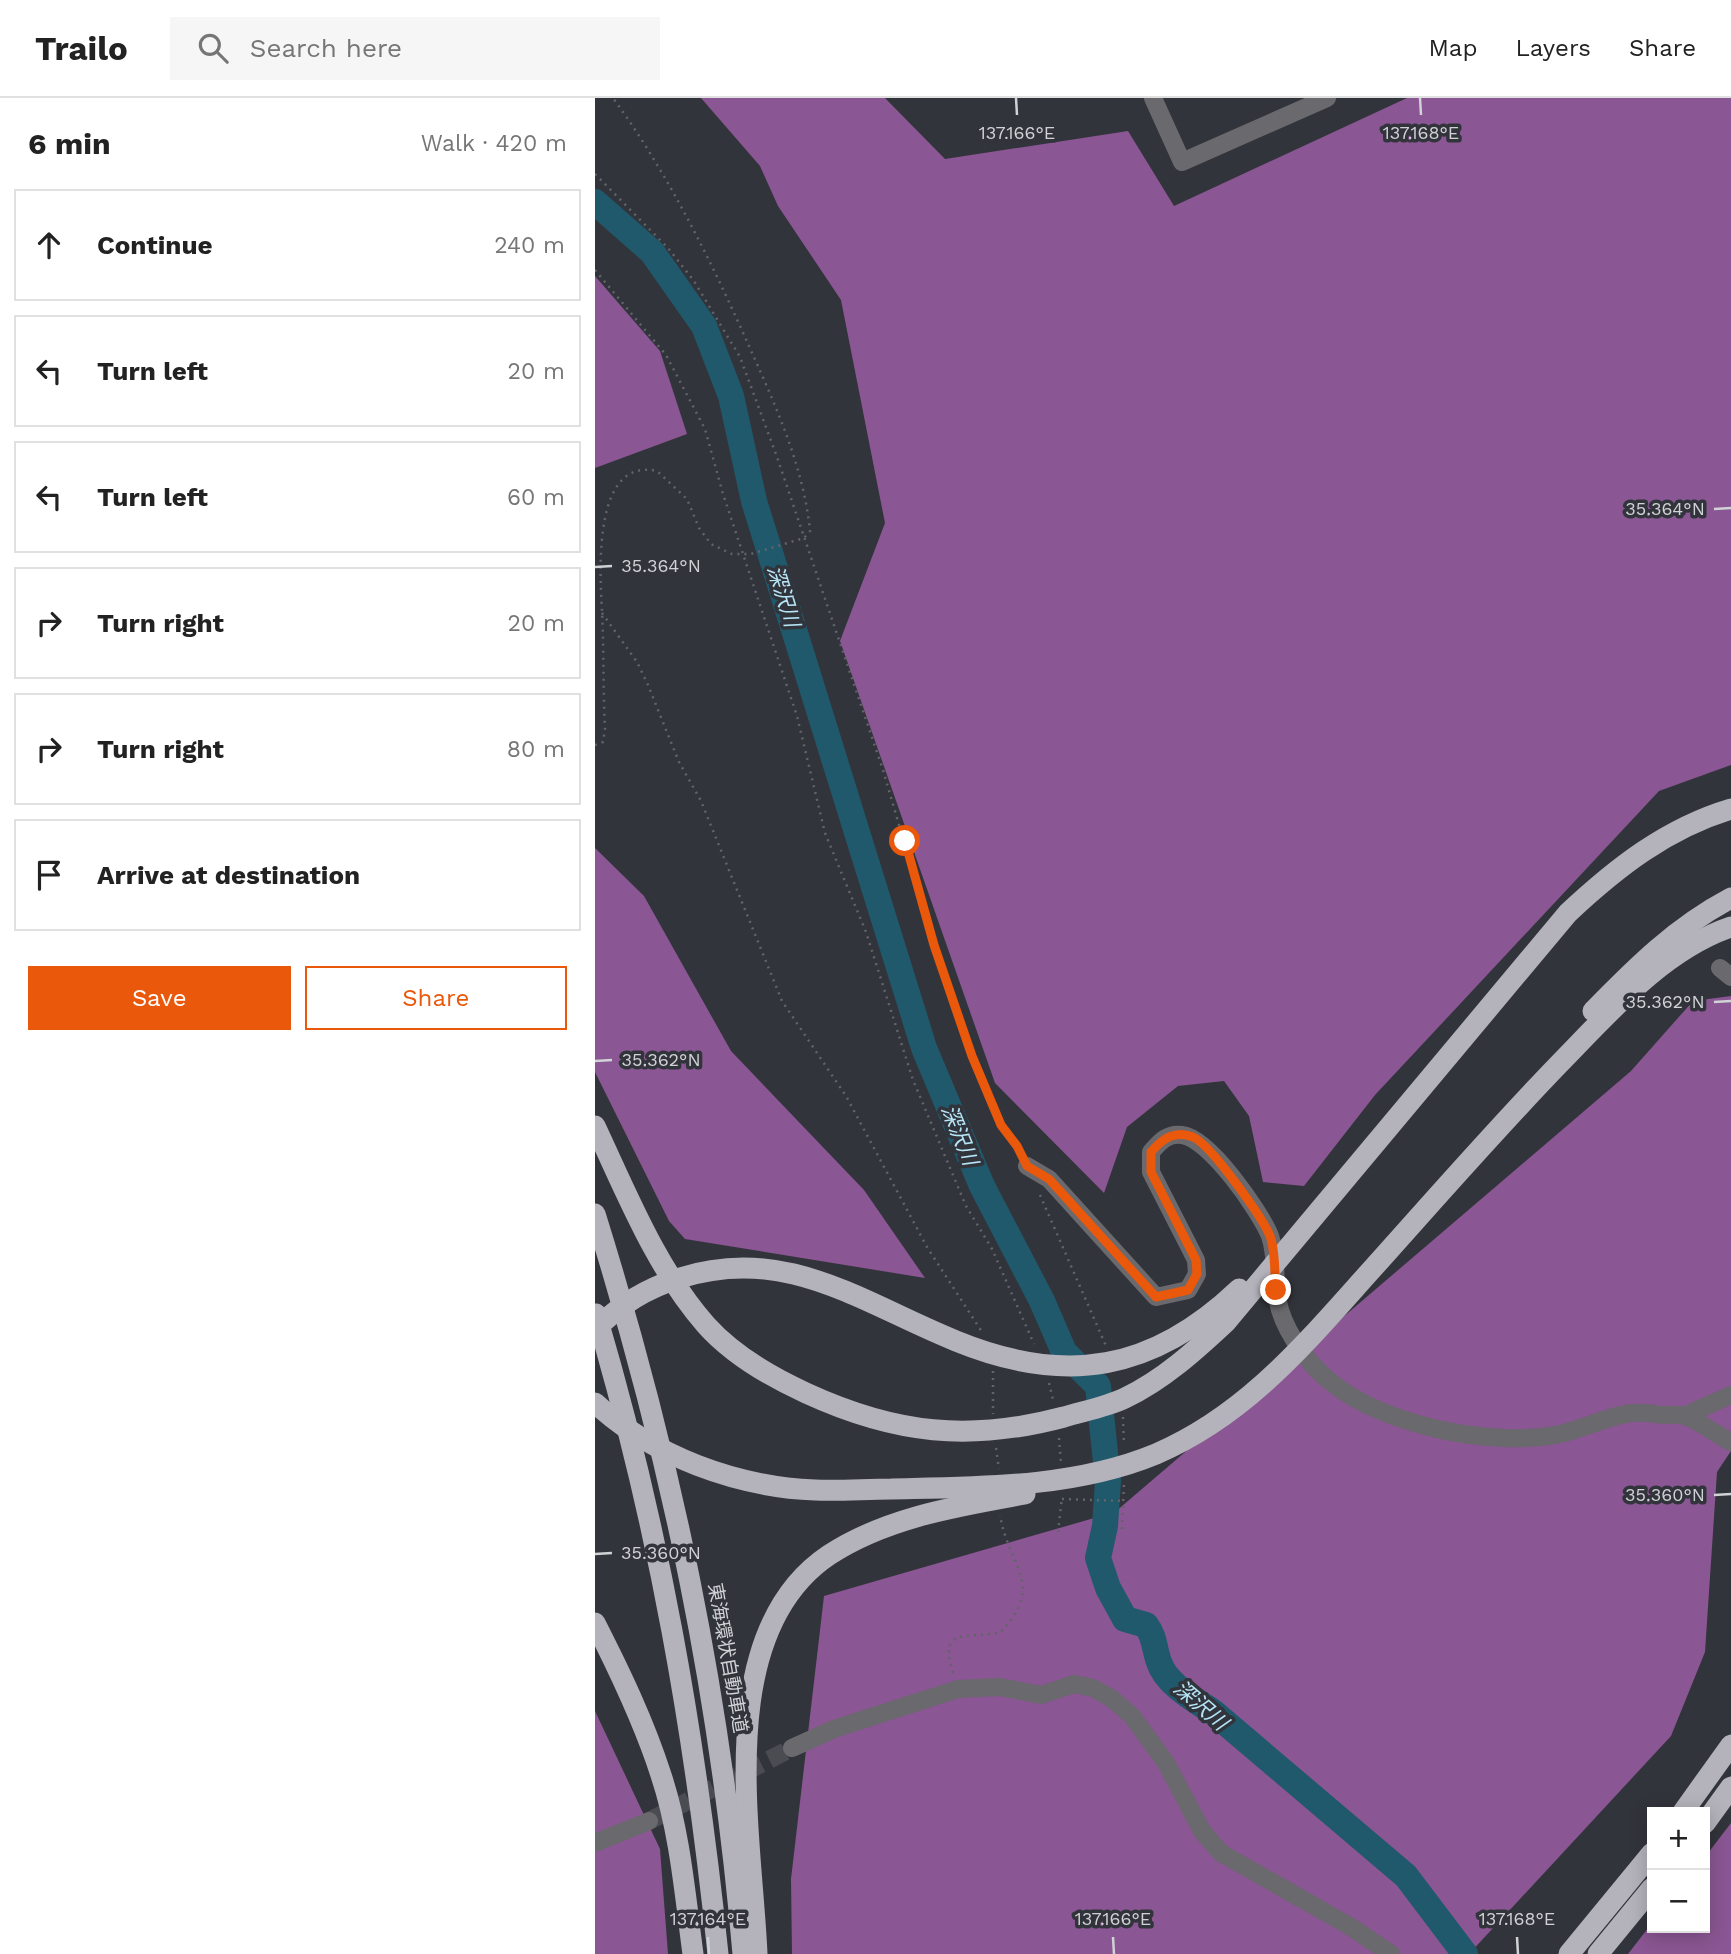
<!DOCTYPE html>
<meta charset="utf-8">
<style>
body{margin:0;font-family:"Work Sans","Noto Sans JP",sans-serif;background:#f6f6f6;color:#222}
.controls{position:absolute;right:21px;bottom:21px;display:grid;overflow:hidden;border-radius:0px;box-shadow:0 4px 18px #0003}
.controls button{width:63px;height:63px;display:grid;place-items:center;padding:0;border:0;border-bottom:2px solid #e0e0e0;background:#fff;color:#222;font:35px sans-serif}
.stop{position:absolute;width:21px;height:21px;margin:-16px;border:5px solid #ea580c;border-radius:50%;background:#fff}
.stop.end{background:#ea580c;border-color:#fff;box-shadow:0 2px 7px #0008}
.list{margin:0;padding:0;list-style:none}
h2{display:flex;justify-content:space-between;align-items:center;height:91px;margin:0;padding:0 28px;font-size:30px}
h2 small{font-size:23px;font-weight:400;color:#767676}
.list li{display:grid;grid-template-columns:46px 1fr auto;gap:21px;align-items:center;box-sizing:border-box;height:112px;margin:0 14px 14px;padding:0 14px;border:2px solid #e0e0e0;border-radius:0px}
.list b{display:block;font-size:26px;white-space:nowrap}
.list em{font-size:23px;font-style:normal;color:#767676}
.actions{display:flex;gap:14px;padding:21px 28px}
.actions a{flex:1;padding:16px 0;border:2px solid #ea580c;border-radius:0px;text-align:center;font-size:24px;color:#ea580c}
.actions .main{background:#ea580c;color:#fff}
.icon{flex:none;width:38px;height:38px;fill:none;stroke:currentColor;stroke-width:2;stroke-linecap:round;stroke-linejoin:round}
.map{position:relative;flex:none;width:1136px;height:1856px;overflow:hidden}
header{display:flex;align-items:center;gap:42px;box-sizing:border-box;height:98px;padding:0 35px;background:#fff;border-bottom:2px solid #e0e0e0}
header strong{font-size:33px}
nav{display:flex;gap:38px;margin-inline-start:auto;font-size:24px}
.search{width:490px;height:63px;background:#f6f6f6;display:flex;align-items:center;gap:18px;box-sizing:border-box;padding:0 24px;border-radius:0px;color:#767676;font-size:26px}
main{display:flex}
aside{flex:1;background:#fff}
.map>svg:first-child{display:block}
.forest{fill:#8a5693}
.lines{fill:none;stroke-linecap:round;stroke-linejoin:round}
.river{stroke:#20596c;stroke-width:26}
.minor-tunnel{stroke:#4a4c52;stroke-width:18;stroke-dasharray:18 9;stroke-linecap:butt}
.path{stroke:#62646a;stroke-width:2.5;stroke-dasharray:2 5;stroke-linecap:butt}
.minor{stroke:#6a696d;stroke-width:18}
.highway{stroke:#b4b2ba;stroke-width:21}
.route{stroke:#ea580c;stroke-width:9}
.ticks{fill:none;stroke:#d1d2d6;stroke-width:2.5}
.labels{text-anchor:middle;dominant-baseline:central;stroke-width:7;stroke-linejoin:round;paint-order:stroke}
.street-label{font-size:19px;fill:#d1d2d6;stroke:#32343b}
.water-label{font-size:21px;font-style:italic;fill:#b6e6f8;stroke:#32343b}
.ticks-label{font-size:18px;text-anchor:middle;fill:#d1d2d6;stroke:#32343b;stroke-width:7;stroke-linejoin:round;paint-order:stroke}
</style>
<header>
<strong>Trailo</strong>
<div class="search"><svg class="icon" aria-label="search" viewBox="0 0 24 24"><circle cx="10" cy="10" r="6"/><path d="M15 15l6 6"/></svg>Search here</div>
<nav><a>Map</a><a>Layers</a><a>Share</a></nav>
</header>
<main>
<aside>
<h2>6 min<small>Walk · 420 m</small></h2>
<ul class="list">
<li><svg class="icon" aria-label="ahead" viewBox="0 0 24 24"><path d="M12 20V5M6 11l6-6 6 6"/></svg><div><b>Continue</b></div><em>240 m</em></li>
<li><svg class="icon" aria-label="left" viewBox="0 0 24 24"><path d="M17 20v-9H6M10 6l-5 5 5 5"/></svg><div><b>Turn left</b></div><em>20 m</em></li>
<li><svg class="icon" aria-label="left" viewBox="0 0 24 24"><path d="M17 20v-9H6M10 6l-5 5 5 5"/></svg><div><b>Turn left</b></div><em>60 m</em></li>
<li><svg class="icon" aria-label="right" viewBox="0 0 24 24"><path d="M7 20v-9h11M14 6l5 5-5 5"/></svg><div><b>Turn right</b></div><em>20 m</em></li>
<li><svg class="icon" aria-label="right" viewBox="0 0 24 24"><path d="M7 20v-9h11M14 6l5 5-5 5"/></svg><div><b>Turn right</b></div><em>80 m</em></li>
<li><svg class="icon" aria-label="arrive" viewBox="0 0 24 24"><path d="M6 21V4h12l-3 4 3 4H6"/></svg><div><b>Arrive at destination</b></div></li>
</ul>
<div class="actions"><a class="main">Save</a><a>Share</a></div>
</aside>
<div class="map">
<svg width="1136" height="1856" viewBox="0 0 1136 1856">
<rect width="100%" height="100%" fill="#32343b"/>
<!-- forest -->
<g class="forest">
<path d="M106,0H290L350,61L533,33L579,108L812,0H1136V667L1064,693L780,997L709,1088L668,1084L654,1018L629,983L583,988L532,1029L509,1095L400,985L245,543L290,425L246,202L183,108L165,68Z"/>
<path d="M0,178L65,253L92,336L0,370Z"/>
<path d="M0,750L49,798L136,953L269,1092L330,1180L90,1141L74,1123L0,974Z"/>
<path d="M1136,898V1353L1122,1374L1110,1554L1076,1638L874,1856H197L196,1781L229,1498L520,1414L1036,973L1098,903Z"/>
<path d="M0,1613L65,1751L73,1856H0Z"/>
<path d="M1136,1725V1856H1033L1057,1825V1830H1110V1759Z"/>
</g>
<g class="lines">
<!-- river -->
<path class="river" d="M0,104L57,154L109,228L136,298L159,403L329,950L387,1088L447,1203L469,1254L503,1288L513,1383L510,1428L503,1460L513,1490L530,1521L551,1527C560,1539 559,1550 564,1564C571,1586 600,1602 618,1614L811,1778L870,1856"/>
<!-- minor-tunnel -->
<path class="minor-tunnel" d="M54,1723L197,1650"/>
<!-- path -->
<g class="path">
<path d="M0,76L73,150L99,183L145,259L182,359L288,672L339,847L377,958L406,1027L424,1053"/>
<path d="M0,172L71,257L110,331L128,396L202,618L230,735L271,834L318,982L371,1108L397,1151L439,1246"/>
<path d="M7,515L42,564L53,587L84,664L106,703L187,903L251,998L332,1149L387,1234"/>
<path d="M0,647L8,644L10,631C8,592 9,552 7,513C4,465 0,359 62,373L92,401L104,430L116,446L137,456H156L209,440L215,433C209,372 183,313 158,257C119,169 75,78 18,0"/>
<path d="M445,1097L511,1248"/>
<path d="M398,1273V1316"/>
<path d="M454,1285L458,1302"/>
<path d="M528,1319L529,1347"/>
<path d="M464,1340L466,1365"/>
<path d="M401,1350L404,1371"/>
<path d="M467,1401L529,1403"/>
<path d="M527,1431L529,1385"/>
<path d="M463,1434L467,1399"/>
<path d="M358,1575C342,1526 375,1542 406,1534C451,1486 413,1468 405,1417"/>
</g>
<!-- minor -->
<g class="minor">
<path d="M558,0L587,64L732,0"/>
<path d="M1125,870L1136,879"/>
<path d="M432,1068L454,1081L561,1199L593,1192L602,1176L601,1162L556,1074V1054C565,1044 572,1035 587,1037C614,1040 665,1113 675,1138C683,1161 678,1188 685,1212C693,1238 715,1268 737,1285C790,1328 899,1350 965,1336C989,1331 1012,1318 1037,1315C1047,1314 1058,1316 1068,1317C1075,1317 1083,1316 1090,1318C1105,1324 1121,1336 1136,1344"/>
<path d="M1089,1318L1136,1297"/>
<path d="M197,1650L239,1631L363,1591L405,1589L446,1597L479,1586L498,1590L516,1600L537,1618L571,1665L607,1733L626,1755L756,1829L796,1856"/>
<path d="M0,1745L54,1723"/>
</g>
<!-- highway -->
<g class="highway">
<path d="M998,913C1041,869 1081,829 1136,800"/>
<path d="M0,1028C32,1096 61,1170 111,1227C137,1256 176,1279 211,1295C300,1336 375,1344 469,1319C489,1313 511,1309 530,1300C568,1282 601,1252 631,1224L973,815C1021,770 1072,730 1136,711"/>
<path d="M0,1116C77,1362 126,1599 148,1856"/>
<path d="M1,1216C64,1429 100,1635 123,1856"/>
<path d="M0,1232C24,1207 52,1190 85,1180C191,1146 267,1205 361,1243C471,1288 558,1273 644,1191"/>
<path d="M0,1305C57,1358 142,1389 220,1392C245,1393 271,1391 296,1391C384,1389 479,1390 561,1356C654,1316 713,1242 779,1169C840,1101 901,1031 965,965C1014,915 1068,852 1136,829"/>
<path d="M0,1525C25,1574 49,1624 66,1677C85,1734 90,1797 98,1856"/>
<path d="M1088,1714L1136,1647"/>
<path d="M1110,1725L1136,1689"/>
<path d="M162,1856C157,1736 116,1536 234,1457C292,1419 364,1408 430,1396"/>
<path d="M974,1856L1057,1755"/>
<path d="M1003,1856L1057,1790"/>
</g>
</g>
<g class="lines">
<!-- route -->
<path class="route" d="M310,743L339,847L377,958L406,1027L422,1048L432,1068L454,1081L561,1199L593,1192L602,1176L601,1162L556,1074V1054C568,1040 580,1032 598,1039C616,1047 667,1119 675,1138C681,1154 679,1175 681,1192"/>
</g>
<!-- ticks -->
<path class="ticks" d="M421,0L422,17M825,0L826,17M1119,411L1136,410M0,469L17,468M1119,904L1136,903M0,963L17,962M1119,1397L1136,1396M0,1456L17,1455M113,1839L114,1856M518,1839L519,1856M922,1839L923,1856"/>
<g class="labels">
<!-- street labels -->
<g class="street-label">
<text transform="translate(133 1560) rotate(80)">東海環状自動車道</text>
</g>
<!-- water labels -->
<g class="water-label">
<text transform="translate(189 498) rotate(73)">深沢川</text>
<text transform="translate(365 1037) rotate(68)">深沢川</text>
<text transform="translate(606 1607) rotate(41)">深沢川</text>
</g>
</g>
<g class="ticks-label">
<text x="422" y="41">137.166°E</text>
<text x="826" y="41">137.168°E</text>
<text x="1070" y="417">35.364°N</text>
<text x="66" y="474">35.364°N</text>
<text x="1070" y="910">35.362°N</text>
<text x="66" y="968">35.362°N</text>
<text x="1070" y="1403">35.360°N</text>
<text x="66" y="1461">35.360°N</text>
<text x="113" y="1827">137.164°E</text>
<text x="518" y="1827">137.166°E</text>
<text x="922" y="1827">137.168°E</text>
</g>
</svg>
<div class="controls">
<button>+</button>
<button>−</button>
</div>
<div class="stop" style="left:310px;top:743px"></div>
<div class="stop end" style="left:681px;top:1192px"></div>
</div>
</main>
